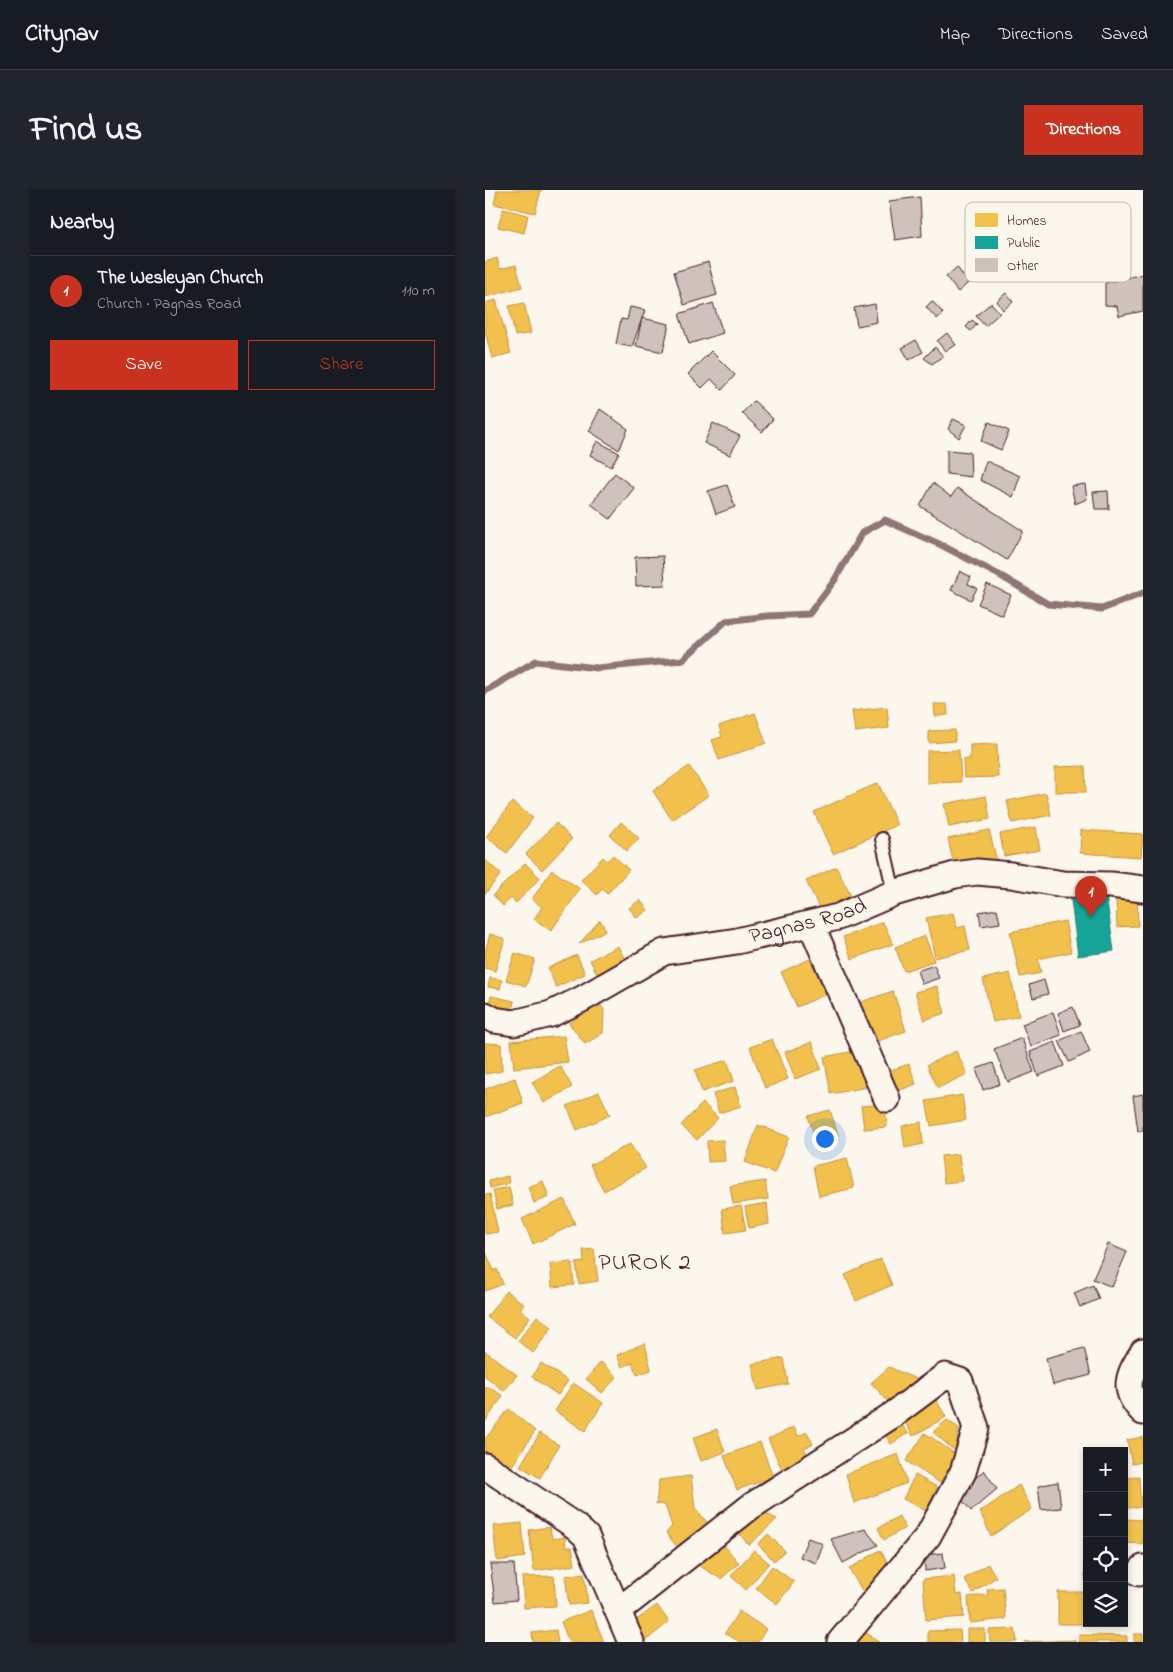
<!DOCTYPE html>
<meta charset="utf-8">
<style>
body{margin:0;font-family:"Indie Flower",sans-serif;background:#20242c;color:#f1f3f6}
.controls{position:absolute;right:15px;bottom:15px;display:grid;overflow:hidden;border-radius:0px;box-shadow:0 2px 8px #0003}
.controls button{width:45px;height:45px;display:grid;place-items:center;padding:0;border:0;border-bottom:1px solid #363941;background:#171b24;color:#f1f3f6;font:25px sans-serif}
.you{position:absolute;left:339px;top:948px;width:18px;height:18px;margin:-12px;border:4px solid #fff;border-radius:50%;background:#1a73e8;box-shadow:0 0 0 8px #1a73e833}
.badge{display:grid;place-items:center;width:32px;height:32px;border-radius:50%;background:#c8321e;color:#fff;font-size:16px;font-weight:700}
.pin{position:absolute;translate:-50% -41px;filter:drop-shadow(0 1px 2px #0008)}
.pin::after{content:'';position:absolute;top:26px;width:18px;height:15px;background:inherit;clip-path:polygon(0 0,100% 0,50% 100%)}
.list{margin:0;padding:0;list-style:none}
h2{display:flex;justify-content:space-between;align-items:center;height:65px;margin:0;padding:0 20px;font-size:21px}
h2 small{font-size:16px;font-weight:400;color:#9ea1a6}
.list li{display:grid;grid-template-columns:32px 1fr auto;gap:15px;align-items:center;box-sizing:border-box;height:70px;padding:0 20px;border-top:1px solid #363941}
.list b{display:block;font-size:19px;white-space:nowrap}
.list p{margin:0;font-size:16px;white-space:nowrap;color:#9ea1a6}
.list em{font-size:16px;font-style:normal;color:#9ea1a6}
.actions{display:flex;gap:10px;padding:15px 20px}
.actions a{flex:1;padding:11px 0;border:1px solid #c8321e;border-radius:0px;text-align:center;font-size:18px;color:#c8321e}
.actions .main{background:#c8321e;color:#fff}
.icon{flex:none;width:28px;height:28px;fill:none;stroke:currentColor;stroke-width:2;stroke-linecap:round;stroke-linejoin:round}
.map{position:relative;flex:none;width:658px;height:1452px;overflow:hidden;border-radius:0px}
header{display:flex;align-items:center;gap:30px;box-sizing:border-box;height:70px;padding:0 25px;background:#171b24;border-bottom:1px solid #363941}
header strong{font-size:24px}
nav{display:flex;gap:28px;margin-inline-start:auto;font-size:18px}
.intro{display:flex;align-items:center;justify-content:space-between;box-sizing:border-box;height:120px;padding:0 30px}
h1{margin:0;font-size:35px}
.button{padding:12px 22px;border-radius:0px;background:#c8321e;color:#fff;font-size:18px;font-weight:700}
main{display:flex;gap:30px;padding:0 30px}
aside{flex:1;background:#171b24;border-radius:0px;box-shadow:0 2px 8px #0003}
.map>svg:first-child{display:block}
.homes{fill:#f2c14e;stroke:#c09044}
.public{fill:#17a398;stroke:#267b77}
.lines{fill:none;stroke-linecap:round;stroke-linejoin:round}
.stream{stroke:#907477;stroke-width:7}
.building{fill:#cfc2bc;stroke:#4a1f2b}
.lane-casing{stroke:#4a1f2b;stroke-width:16}
.street-casing{stroke:#4a1f2b;stroke-width:29}
.lane{stroke:#fbf7ec;stroke-width:12}
.street{stroke:#fbf7ec;stroke-width:25}
.labels{text-anchor:middle;dominant-baseline:central;stroke-width:5;stroke-linejoin:round;paint-order:stroke}
.street-label{font-size:22px;fill:#4a1f2b;stroke:#fbf7ec}
.neighbourhood-label{font-size:24px;letter-spacing:1px;fill:#4a1f2b;stroke:#fbf7ec}
.key{fill:#fbf7ec;stroke:#c6b6b2;stroke-width:1}
.key-label{font-size:14px;fill:#4a1f2b}
</style>
<header>
<strong>Citynav</strong>
<nav><a>Map</a><a>Directions</a><a>Saved</a></nav>
</header>
<div class="intro"><h1>Find us</h1><a class="button">Directions</a></div>
<main>
<aside>
<h2>Nearby<small></small></h2>
<ul class="list">
<li><span class="badge">1</span><div><b>The Wesleyan Church</b><p>Church · Pagnas Road</p></div><em>110 m</em></li>
</ul>
<div class="actions"><a class="main">Save</a><a>Share</a></div>
</aside>
<div class="map">
<svg width="658" height="1452" viewBox="0 0 658 1452">
<rect width="100%" height="100%" fill="#fbf7ec"/>
<filter id="ink" filterUnits="userSpaceOnUse"><feTurbulence type="fractalNoise" baseFrequency=".02" numOctaves="2"/><feDisplacementMap in="SourceGraphic" scale="10" xChannelSelector="R" yChannelSelector="G"/><feConvolveMatrix kernelMatrix="1 2 1 2 8 2 1 2 1" color-interpolation-filters="sRGB"/></filter>
<g filter="url(#ink)">
<!-- homes -->
<g class="homes">
<path d="M12,0H56L50,23L9,14Z"/>
<path d="M18,19L43,25L39,43L13,37Z"/>
<path d="M12,68L15,79L31,75L37,97L0,107V72Z"/>
<path d="M11,110L26,163L7,168L0,142V113Z"/>
<path d="M39,113L46,143L30,146L24,116Z"/>
<path d="M449,514H462L463,525L450,526Z"/>
<path d="M402,517L404,538L370,542L367,521Z"/>
<path d="M270,523L281,553L234,570L227,550L237,547L234,536Z"/>
<path d="M470,540V551L444,553V541Z"/>
<path d="M512,554L513,587L479,588L478,569H485V555Z"/>
<path d="M474,560L476,592L442,593V561Z"/>
<path d="M204,576L224,605L187,630L168,601Z"/>
<path d="M600,576L601,602H570V577Z"/>
<path d="M393,593L412,635L348,664L329,622Z"/>
<path d="M561,603L566,625L527,633L522,611Z"/>
<path d="M501,606L505,629L464,637L459,614Z"/>
<path d="M27,612L48,628L22,663L1,647Z"/>
<path d="M136,632L154,648L142,661L125,645Z"/>
<path d="M71,633L87,649L57,680L41,664Z"/>
<path d="M551,637L555,660L519,666L515,644Z"/>
<path d="M504,640L512,671L470,680L463,649Z"/>
<path d="M596,640L658,644L656,667L595,663Z"/>
<path d="M128,665L144,680L122,704L117,699L112,705L96,690L118,667L122,671Z"/>
<path d="M0,670L16,684L0,704Z"/>
<path d="M40,673L55,688L31,713L26,708L18,716L8,705Z"/>
<path d="M351,677L368,710L338,725L321,691Z"/>
<path d="M67,680L95,699L66,741L49,729L57,717L47,709Z"/>
<path d="M652,706L653,736L632,737L631,707Z"/>
<path d="M155,710L163,720L152,728L144,718Z"/>
<path d="M468,723L472,738L480,736L485,760L450,768L441,728Z"/>
<path d="M115,730L121,740L94,754Z"/>
<path d="M580,731L586,762L553,769L556,783L535,787L525,742Z"/>
<path d="M398,732L408,754L367,769L358,747Z"/>
<path d="M5,744L20,749L10,781L0,778V762Z"/>
<path d="M440,746L449,771L419,781L410,757Z"/>
<path d="M133,756L145,780L117,794L105,770Z"/>
<path d="M30,763L50,769L41,796L21,790Z"/>
<path d="M92,765L100,784L71,797L63,778Z"/>
<path d="M325,769L341,804L312,817L296,782Z"/>
<path d="M525,783L534,826L508,832L498,789Z"/>
<path d="M5,788L17,790L15,799L3,797Z"/>
<path d="M452,796L460,823L439,830L430,802Z"/>
<path d="M408,801L421,841L387,853L373,813Z"/>
<path d="M6,806L29,811L27,822L3,816Z"/>
<path d="M114,813L119,820L118,843L100,854L84,833Z"/>
<path d="M79,846L83,872L29,878L26,851Z"/>
<path d="M287,849L303,889L280,898L265,857Z"/>
<path d="M327,852L336,879L310,889L300,862Z"/>
<path d="M0,853L16,854L17,881L0,884Z"/>
<path d="M375,860L382,897L346,904L339,867Z"/>
<path d="M471,861L482,884L453,898L442,875Z"/>
<path d="M242,870L249,891L217,902L210,880Z"/>
<path d="M424,874L431,894L405,904L398,883Z"/>
<path d="M75,876L87,897L59,913L47,892Z"/>
<path d="M30,888L38,913L0,927V899Z"/>
<path d="M250,897L256,916L234,923L228,904Z"/>
<path d="M114,902L125,925L92,940L82,916Z"/>
<path d="M477,905L481,930L446,936L441,911Z"/>
<path d="M218,913L233,928L212,950L196,935Z"/>
<path d="M400,914L402,937L379,939L376,916Z"/>
<path d="M345,920L353,945L331,951L323,926Z"/>
<path d="M436,932L438,954L420,958L417,936Z"/>
<path d="M273,935L304,947L289,983L260,972Z"/>
<path d="M238,950L240,971L223,972L222,951Z"/>
<path d="M145,954L161,978L119,1001L105,975Z"/>
<path d="M474,964L477,991L459,993L456,966Z"/>
<path d="M362,968L369,998L334,1006L328,976Z"/>
<path d="M23,986L24,993L5,998L4,991Z"/>
<path d="M58,991L64,1007L49,1013L43,997Z"/>
<path d="M280,991L283,1009L248,1014L245,996Z"/>
<path d="M24,997L28,1015L12,1019L8,1000Z"/>
<path d="M5,1004L13,1042L0,1044V1005Z"/>
<path d="M79,1009L90,1034L48,1054L37,1029Z"/>
<path d="M282,1013L284,1034L264,1038L260,1017Z"/>
<path d="M256,1016L261,1040L240,1043L237,1019Z"/>
<path d="M109,1059L113,1091L94,1094L91,1073L99,1072L98,1060Z"/>
<path d="M0,1060L9,1081L12,1079L18,1094L0,1101Z"/>
<path d="M396,1069L407,1095L371,1111L360,1085Z"/>
<path d="M87,1072L89,1095L67,1097L65,1074Z"/>
<path d="M21,1101L39,1114L35,1119L45,1127L30,1148L2,1127Z"/>
<path d="M52,1126L67,1137L48,1163L33,1151Z"/>
<path d="M160,1153L166,1180L152,1185L147,1173L137,1177L132,1165Z"/>
<path d="M0,1161L32,1185L19,1201L0,1186Z"/>
<path d="M299,1168L303,1194L273,1200L267,1174Z"/>
<path d="M116,1172L132,1187L117,1203L101,1189Z"/>
<path d="M56,1173L83,1191L73,1205L47,1187Z"/>
<path d="M404,1177L435,1191L411,1220L386,1193Z"/>
<path d="M88,1193L118,1213L100,1241L70,1221Z"/>
<path d="M2,1196L18,1206L0,1232V1199Z"/>
<path d="M450,1208L461,1227L428,1246L417,1227Z"/>
<path d="M24,1219L50,1241L23,1282L0,1263V1249Z"/>
<path d="M462,1230L474,1238L470,1261L448,1242Z"/>
<path d="M414,1231L423,1243L406,1254L398,1241Z"/>
<path d="M309,1237L313,1246L322,1242L328,1254L319,1258L325,1272L299,1284L283,1249Z"/>
<path d="M232,1239L240,1262L216,1271L208,1248Z"/>
<path d="M55,1243L74,1255L55,1288L35,1276Z"/>
<path d="M440,1243L473,1266L455,1293L421,1271Z"/>
<path d="M658,1247V1272L647,1274L642,1250Z"/>
<path d="M275,1252L288,1287L252,1300L239,1266Z"/>
<path d="M413,1264L422,1293L369,1313L361,1284Z"/>
<path d="M430,1285L452,1297L441,1321L418,1309Z"/>
<path d="M206,1286L210,1318L227,1338L197,1363L181,1343L187,1336L180,1315L171,1314L174,1290Z"/>
<path d="M654,1287L656,1317L639,1318V1288Z"/>
<path d="M534,1295L547,1319L506,1346L495,1322Z"/>
<path d="M271,1319L292,1329L264,1355L249,1338Z"/>
<path d="M414,1326L420,1338L399,1350L393,1338Z"/>
<path d="M639,1329L658,1330V1354L639,1353Z"/>
<path d="M37,1333L40,1367L12,1371L8,1336Z"/>
<path d="M65,1337L67,1349L80,1347L81,1357H87L90,1375L49,1381L44,1340Z"/>
<path d="M283,1344L300,1361L289,1371L273,1354Z"/>
<path d="M238,1354L254,1373L236,1389L210,1373Z"/>
<path d="M269,1360L284,1373L261,1400L246,1386Z"/>
<path d="M395,1360L407,1379L380,1405L364,1379Z"/>
<path d="M503,1374L511,1387L488,1403L479,1389Z"/>
<path d="M287,1376L309,1392L292,1414L271,1398Z"/>
<path d="M99,1383L103,1413L84,1415L80,1386Z"/>
<path d="M69,1386L71,1416L39,1418L37,1387Z"/>
<path d="M469,1386L471,1405L477,1404L479,1427L441,1430L438,1389Z"/>
<path d="M518,1398L521,1429L485,1433L483,1407L503,1405L502,1399Z"/>
<path d="M573,1402H600L601,1434H573Z"/>
<path d="M172,1415L184,1432L159,1452L146,1434Z"/>
<path d="M106,1420L119,1452H84L76,1432Z"/>
<path d="M254,1421L281,1439L273,1452H255L240,1443Z"/>
<rect x="482" y="1439" width="18" height="13"/>
<path d="M530,1439L532,1452H505L504,1440Z"/>
<path d="M71,1440L73,1452H48L47,1443Z"/>
<path d="M377,1440L395,1452H369Z"/>
<path d="M475,1440L476,1452H443V1441Z"/>
<rect x="649" y="1444" width="9" height="8"/>
<path d="M594,1445L642,1446V1452H594Z"/>
<path d="M590,1450V1452H539Z"/>
</g>
<!-- public -->
<path class="public" d="M621,705L629,761L593,766L586,710Z"/>
<g class="lines">
<!-- stream -->
<path class="stream" d="M0,501L51,471L112,478L197,470L241,431L282,426L324,424L349,391L377,343L400,330L454,354L516,386L563,414L617,419L658,403"/>
</g>
<!-- building -->
<g class="building">
<path d="M435,7L437,46L410,50L404,11Z"/>
<path d="M223,72L232,105L199,115L189,82Z"/>
<path d="M472,77L483,93L473,102L461,87Z"/>
<path d="M658,84V121L634,126L632,116L620,115V93Z"/>
<path d="M521,103L528,112L518,120L512,111Z"/>
<path d="M447,111L458,123L452,129L441,117Z"/>
<path d="M228,113L238,143L204,154L194,124Z"/>
<path d="M506,113L515,123L500,136L491,126Z"/>
<path d="M390,114L392,132L372,136L369,118Z"/>
<path d="M145,117L160,120L147,157L131,154L136,129L142,130Z"/>
<path d="M157,128L184,134L178,162L151,156Z"/>
<path d="M487,130L492,134L486,141L481,137Z"/>
<path d="M462,143L471,155L460,161L452,151Z"/>
<path d="M431,150L438,162L424,170L417,158Z"/>
<path d="M450,157L458,166L447,174L439,168Z"/>
<path d="M226,161L250,185L237,200L226,189L217,198L203,184Z"/>
<path d="M269,211L288,229L277,242L257,223Z"/>
<path d="M115,219L143,239L134,260L104,241Z"/>
<path d="M468,229L481,235L474,248L463,239Z"/>
<path d="M504,232L524,241L516,260L496,251Z"/>
<path d="M228,233L255,246L245,265L219,253Z"/>
<path d="M112,251L134,263L126,277L105,265Z"/>
<path d="M462,260L485,262L486,287L462,284Z"/>
<path d="M501,271L535,286L528,307L495,290Z"/>
<path d="M130,283L149,298L125,329L106,314Z"/>
<path d="M448,293L466,307L472,298L538,341L522,370L435,316Z"/>
<path d="M600,294L602,309L590,314L586,296Z"/>
<path d="M242,295L250,317L231,324L223,301Z"/>
<path d="M623,301L624,319H610L608,302Z"/>
<path d="M178,366L180,395L151,396L150,367Z"/>
<path d="M475,381L486,387L483,394L492,398L486,410L466,400Z"/>
<path d="M502,394L526,405L517,425L493,414Z"/>
<path d="M512,719L515,733L496,736L494,722Z"/>
<path d="M449,775L454,788L437,794L432,781Z"/>
<path d="M559,790L563,804L548,808L544,795Z"/>
<path d="M588,817L595,835L579,841L573,823Z"/>
<path d="M568,822L576,845L546,857L537,834Z"/>
<path d="M596,841L605,862L584,872L574,851Z"/>
<path d="M537,848L549,882L523,892L509,859Z"/>
<path d="M570,852L579,876L553,886L545,862Z"/>
<path d="M508,873L515,894L498,900L491,879Z"/>
<path d="M658,904V941H653L648,906Z"/>
<path d="M623,1054L642,1062L627,1097L608,1089Z"/>
<path d="M608,1095L614,1109L595,1117L589,1103Z"/>
<path d="M599,1158L606,1185L568,1195L561,1168Z"/>
<path d="M499,1280L512,1299L486,1321L473,1305Z"/>
<path d="M573,1292L576,1318L556,1320L553,1296Z"/>
<path d="M380,1339L393,1355L358,1373L346,1349Z"/>
<path d="M323,1348L338,1354L331,1373L315,1367Z"/>
<path d="M458,1363L460,1378L440,1381L439,1365Z"/>
<path d="M602,1369V1403L599,1370Z"/>
<path d="M5,1374H29L32,1410L10,1412Z"/>
</g>
<g class="lines">
<!-- lane casing -->
<g class="lane-casing">
<path id="lane" d="M397,649L409,703"/>
</g>
<!-- street casing -->
<g class="street-casing">
<g id="street">
<path d="M326,734L402,909"/>
<path id="s1" d="M0,825L9,830L29,833L66,824L97,809L179,762L252,751L353,727L409,703L470,685L492,682L526,685L578,694L626,695L658,699"/>
<path d="M658,1162C643,1186 636,1200 658,1222"/>
<path d="M0,1276L90,1336L101,1346L146,1452"/>
<path d="M654,1383L658,1378"/>
<path d="M133,1421L265,1317L409,1224L460,1186L475,1191L491,1238L478,1282L443,1346L355,1452"/>
</g>
</g>
<!-- lane -->
<use href="#lane" class="lane"/>
<!-- street -->
<use href="#street" class="street"/>
</g>
</g>
<g class="labels">
<!-- street labels -->
<g class="street-label">
<text stroke="none"><textPath href="#s1" startOffset="345">Pagnas Road</textPath></text>
</g>
<!-- neighbourhood labels -->
<g class="neighbourhood-label">
<text x="160" y="1073">PUROK 2</text>
</g>
</g>
<!-- legend -->
<rect x="480" y="12" width="166" height="80" rx="8" class="key"/>
<rect x="490" y="23" width="23" height="14" fill="#f2c14e"/>
<rect x="490" y="46" width="23" height="13" fill="#17a398"/>
<rect x="490" y="68" width="23" height="14" fill="#cfc2bc"/>
<g class="key-label">
<text x="522" y="35">Homes</text>
<text x="522" y="57">Public</text>
<text x="522" y="80">Other</text>
</g>
</svg>
<div class="controls">
<button>+</button>
<button>−</button>
<button><svg class="icon" aria-label="locate" viewBox="0 0 24 24"><circle cx="12" cy="12" r="6"/><path d="M12 2v4M12 18v4M2 12h4M18 12h4"/></svg></button>
<button><svg class="icon" aria-label="layers" viewBox="0 0 24 24"><path d="M12 4l9 5-9 5-9-5zM3 14l9 5 9-5"/></svg></button>
</div>
<div class="you"></div>
<div class="pin badge" style="left:606px;top:727px">1</div>
</div>
</main>
